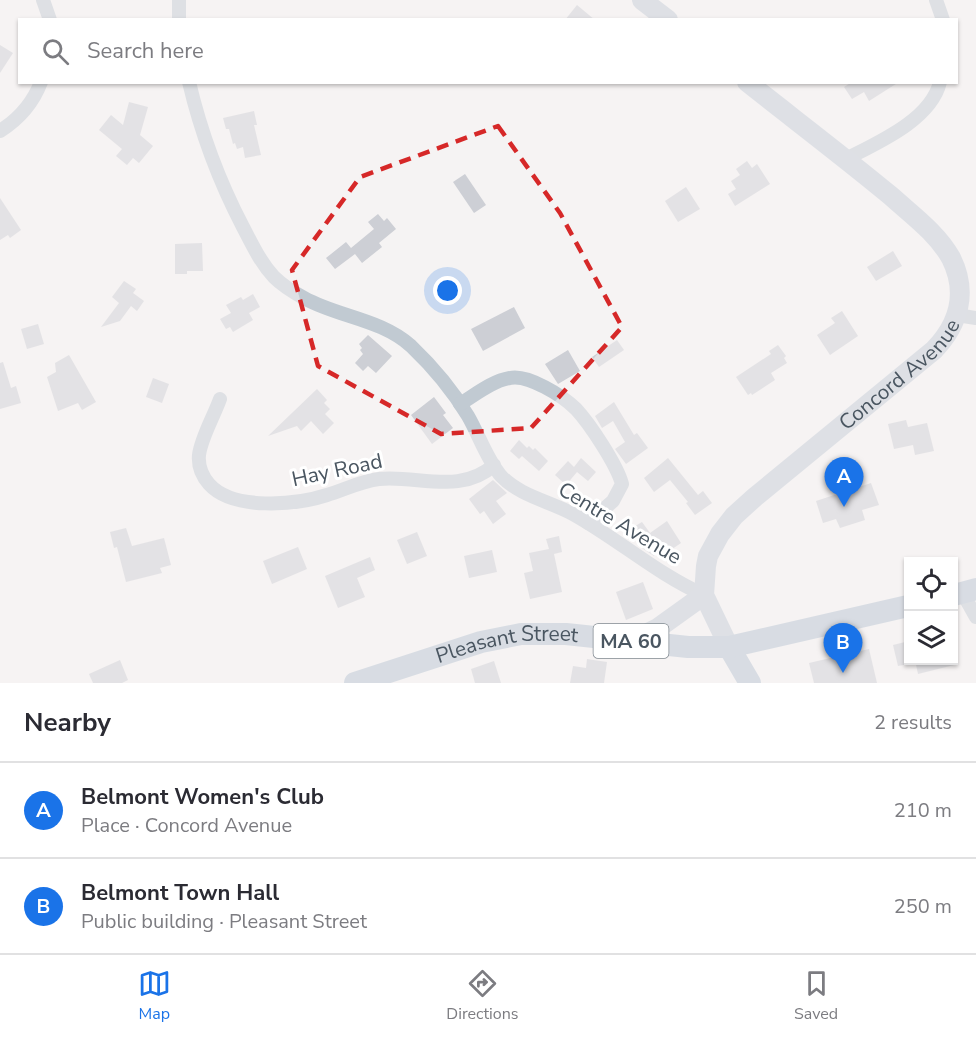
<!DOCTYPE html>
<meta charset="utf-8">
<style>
body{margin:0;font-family:"Nunito Sans",sans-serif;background:#f7f7f7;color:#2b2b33}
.controls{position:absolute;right:18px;bottom:18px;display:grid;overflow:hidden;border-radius:0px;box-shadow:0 2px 4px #0004}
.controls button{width:54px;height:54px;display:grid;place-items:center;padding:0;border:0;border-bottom:2px solid #e1e1e2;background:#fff;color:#2b2b33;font:30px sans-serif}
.you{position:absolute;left:448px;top:291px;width:21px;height:21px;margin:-15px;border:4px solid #fff;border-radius:50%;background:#1a73e8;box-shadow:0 0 0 9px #1a73e833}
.badge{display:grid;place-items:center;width:39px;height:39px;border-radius:50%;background:#1a73e8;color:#fff;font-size:20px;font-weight:700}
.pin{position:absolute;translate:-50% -50px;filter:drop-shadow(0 2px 3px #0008)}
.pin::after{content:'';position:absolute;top:32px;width:21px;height:18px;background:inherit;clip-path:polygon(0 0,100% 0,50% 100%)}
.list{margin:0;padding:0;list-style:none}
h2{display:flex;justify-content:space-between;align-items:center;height:78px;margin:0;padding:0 24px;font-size:26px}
h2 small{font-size:20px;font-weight:400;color:#7c7c81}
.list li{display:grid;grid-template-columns:39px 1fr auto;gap:18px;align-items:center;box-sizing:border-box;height:96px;padding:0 24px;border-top:2px solid #e1e1e2}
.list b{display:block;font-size:22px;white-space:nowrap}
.list p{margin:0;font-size:20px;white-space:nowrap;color:#7c7c81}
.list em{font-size:20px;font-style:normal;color:#7c7c81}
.icon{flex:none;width:33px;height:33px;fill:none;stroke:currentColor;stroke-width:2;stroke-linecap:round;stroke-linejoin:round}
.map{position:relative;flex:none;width:976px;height:683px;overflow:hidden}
.search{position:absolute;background:#fff;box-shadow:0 2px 4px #0004;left:18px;right:18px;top:18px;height:66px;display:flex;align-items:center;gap:15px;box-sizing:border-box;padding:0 21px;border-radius:0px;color:#7c7c81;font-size:22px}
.sheet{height:270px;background:#fff}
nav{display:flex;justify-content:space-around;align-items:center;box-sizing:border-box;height:84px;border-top:2px solid #e1e1e2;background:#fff;font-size:16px;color:#7c7c81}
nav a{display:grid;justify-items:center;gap:3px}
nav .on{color:#1a73e8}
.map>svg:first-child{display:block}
.building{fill:#cdcfd5}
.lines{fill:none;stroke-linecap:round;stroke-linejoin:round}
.minor{stroke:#c1cad2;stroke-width:14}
.secondary{stroke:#c1cbd6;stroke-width:20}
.primary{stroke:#b3c2d1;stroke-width:22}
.marked{fill:none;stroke:#d62828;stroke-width:4.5;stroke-dasharray:12 8;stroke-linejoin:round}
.labels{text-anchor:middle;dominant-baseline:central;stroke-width:6;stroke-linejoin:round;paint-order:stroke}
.shield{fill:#fff;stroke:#808990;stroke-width:1.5}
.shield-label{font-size:20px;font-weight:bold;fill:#4a5661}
.street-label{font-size:21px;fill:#4a5661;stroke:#fff}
</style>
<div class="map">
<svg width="976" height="683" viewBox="0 0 976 683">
<rect width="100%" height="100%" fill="#f5f3f3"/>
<!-- building -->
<g class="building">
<path d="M577,5L595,20H565Z"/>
<path d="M0,45L13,53L0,73Z"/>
<path d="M852,82H899L869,101L864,92L852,99L844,87Z"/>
<path d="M129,102L148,107L140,135L153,146L139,163L133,158L127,165L116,156L122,149L99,130L111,115L123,125Z"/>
<path d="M254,111L257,125H254L261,155L245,158L243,147L237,149L235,143L233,144L229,129H226L223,118Z"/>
<path d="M747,161L752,168L757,164L770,184L735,206L728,194L736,189L731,181L740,175L736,169Z"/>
<path d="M465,174L486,205L474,213L453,182Z"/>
<path d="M686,187L700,209L678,222L665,201Z"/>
<path d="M0,198L21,230L10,238L8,235L0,240Z"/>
<path d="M378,214L384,221L387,218L396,229L379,243L382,247L362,263L355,254L335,269L326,258L346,242L351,248L374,229L368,222Z"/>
<path d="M202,243L203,271H187V274H175V244Z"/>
<path d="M893,251L902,266L876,281L867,267Z"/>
<path d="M124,281L136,289L133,293L144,301L137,311L131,306L120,321L101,327L119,303L112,297Z"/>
<path d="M253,294L260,307L249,313L253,320L233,332L230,327L226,329L220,319L231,313L226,305L241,297L243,300Z"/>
<path d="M514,307L525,328L483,351L471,329Z"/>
<path d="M842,311L858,336L830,355L817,335L835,323L831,318Z"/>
<path d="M38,324L44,344L27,349L21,329Z"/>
<path d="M368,335L392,356L376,373L368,366L363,371L355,363L363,354L360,350L362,348L359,344Z"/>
<path d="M617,340L624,350L599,367L592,357Z"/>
<path d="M778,345L786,356L784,358L787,363L771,373L775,380L752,395L751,393L748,395L736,377L771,354L769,351Z"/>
<path d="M568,350L580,371L558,384L545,364Z"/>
<path d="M69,355L96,402L82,410L78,403L58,411L47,377L56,372L55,363Z"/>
<path d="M3,362L11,388L16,386L21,403L0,409V363Z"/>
<path d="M153,378L169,384L162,403L146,397Z"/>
<path d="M317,389L327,400L324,403L330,409L325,414L334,423L323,434L311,421L301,431L297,426L268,436Z"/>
<path d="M434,397L446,413L443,415L453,428L432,444L411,415Z"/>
<path d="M614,402L634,435L637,433L648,448L626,464L615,449L625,442L613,421L602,428L595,416Z"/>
<path d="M906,420L908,427L927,423L934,451L915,455L913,445L894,449L888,424Z"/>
<path d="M519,440L527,448L529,446L533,450L535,448L548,461L539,471L522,456L519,459L510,451Z"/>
<path d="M581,458L596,472L588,481L577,472L566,485L555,475L568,461L574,467Z"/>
<path d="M668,458L698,495L703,491L712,503L695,515L686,503L688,502L670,480L654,492L644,478Z"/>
<path d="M493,480L507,493L496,501L506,514L493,524L484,511L480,514L469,499Z"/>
<path d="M871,483L879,505L862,510L865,520L840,528L836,519L823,523L816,501Z"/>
<path d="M667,521L681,543L659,558L657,554L654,556L642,548L634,536L636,534L632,528L642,522L650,533Z"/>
<path d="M126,528L132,546L164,538L171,565L160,568L162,573L126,582L117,547L114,548L110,532Z"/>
<path d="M417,532L427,556L407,564L397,540Z"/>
<path d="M559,536L562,552L554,554L562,592L530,599L524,573L533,571L529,553L549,549L546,539Z"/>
<path d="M298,547L307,569L272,584L263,561Z"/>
<path d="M492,550L497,572L469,578L464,556Z"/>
<path d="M370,557L375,570L357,578L365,597L338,608L325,576Z"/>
<path d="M643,582L653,609L626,620L616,592Z"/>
<path d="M909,641V664L898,666L893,645Z"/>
<path d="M869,649L877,683H814L809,663Z"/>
<path d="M587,659L607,662L604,683H570L573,666L586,668Z"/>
<path d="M120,660L128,680L122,683H93L89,674Z"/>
<path d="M915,660H953L954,665L918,674Z"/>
<path d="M494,661L501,683H475L471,669Z"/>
</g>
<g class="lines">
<!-- minor -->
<g class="minor">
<path d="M43,0L50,20"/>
<path d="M179,0V20"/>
<path d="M936,0L943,20"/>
<path d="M189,82C201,133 219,181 243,227C252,244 260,262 274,277C282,285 293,292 304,298C338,317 381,319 411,346C432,366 453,391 468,416C479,435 487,460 501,476C520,496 549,501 573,514C618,539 657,574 704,595"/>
<path d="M0,131C19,119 33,103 41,82"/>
<path d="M846,159C877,143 931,120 940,82"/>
<path d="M957,315L976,318"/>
<path d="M220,399C214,416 201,438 199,455C198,466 202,476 209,484C233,511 296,505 327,495C344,490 361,481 379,479C418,475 461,495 494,465"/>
<path d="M460,404C475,395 492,381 510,378C528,374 563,396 576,409C590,424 617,465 622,484L613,501L588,523"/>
<path d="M962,592L976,617"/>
</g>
<!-- secondary -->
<g class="secondary">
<path d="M642,0L668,20"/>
<path d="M632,641L658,628L704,595"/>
<path id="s1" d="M729,647L704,595L706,566L708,556L720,534L734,516L755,497L934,350C959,324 968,292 951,258C937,233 912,215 891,196C844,157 795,120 747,82"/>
</g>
<!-- primary -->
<g class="primary">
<path d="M954,595L976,589"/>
<path d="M729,647L750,683"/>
<path id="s2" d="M355,683L481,642L521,634H566L688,647H729L908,606"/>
</g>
</g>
<!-- marked area -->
<path d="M0 0H976V683H0ZM498,126L560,213L622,327L531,428L441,434L318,366L292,270L360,177Z" fill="#f5f3f3" fill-opacity=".55" fill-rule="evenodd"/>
<path class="marked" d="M498,126L560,213L622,327L531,428L441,434L318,366L292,270L360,177Z"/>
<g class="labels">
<!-- shield labels -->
<rect class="shield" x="593.5" y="624" width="75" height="34" rx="4.5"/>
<g class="shield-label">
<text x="631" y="641">MA 60</text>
</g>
<!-- street labels -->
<g class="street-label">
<text stroke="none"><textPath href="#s1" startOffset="363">Concord Avenue</textPath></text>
<text transform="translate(337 470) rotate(-12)">Hay Road</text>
<text transform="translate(620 523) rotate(31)">Centre Avenue</text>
<text stroke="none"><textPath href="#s2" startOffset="158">Pleasant Street</textPath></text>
</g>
</g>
</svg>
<div class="controls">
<button><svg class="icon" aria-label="locate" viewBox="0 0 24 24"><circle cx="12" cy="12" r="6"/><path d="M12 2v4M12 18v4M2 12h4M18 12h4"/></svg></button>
<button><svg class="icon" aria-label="layers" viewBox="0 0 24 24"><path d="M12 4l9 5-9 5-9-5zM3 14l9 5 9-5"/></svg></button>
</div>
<div class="you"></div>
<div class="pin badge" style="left:844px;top:507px">A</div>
<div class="pin badge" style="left:843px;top:673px">B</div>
<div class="search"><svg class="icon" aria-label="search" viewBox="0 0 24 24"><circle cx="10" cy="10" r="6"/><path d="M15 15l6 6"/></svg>Search here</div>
</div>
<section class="sheet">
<h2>Nearby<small>2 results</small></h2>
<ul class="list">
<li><span class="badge">A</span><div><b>Belmont Women's Club</b><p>Place · Concord Avenue</p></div><em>210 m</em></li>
<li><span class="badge">B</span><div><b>Belmont Town Hall</b><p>Public building · Pleasant Street</p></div><em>250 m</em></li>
</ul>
</section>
<nav>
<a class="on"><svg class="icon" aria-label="map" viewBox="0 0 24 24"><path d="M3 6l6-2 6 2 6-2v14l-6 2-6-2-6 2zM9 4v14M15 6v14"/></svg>Map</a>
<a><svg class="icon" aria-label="directions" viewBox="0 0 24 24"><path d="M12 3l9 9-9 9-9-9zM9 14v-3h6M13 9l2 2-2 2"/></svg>Directions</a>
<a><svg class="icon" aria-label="saved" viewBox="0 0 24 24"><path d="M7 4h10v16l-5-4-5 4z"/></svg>Saved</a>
</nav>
